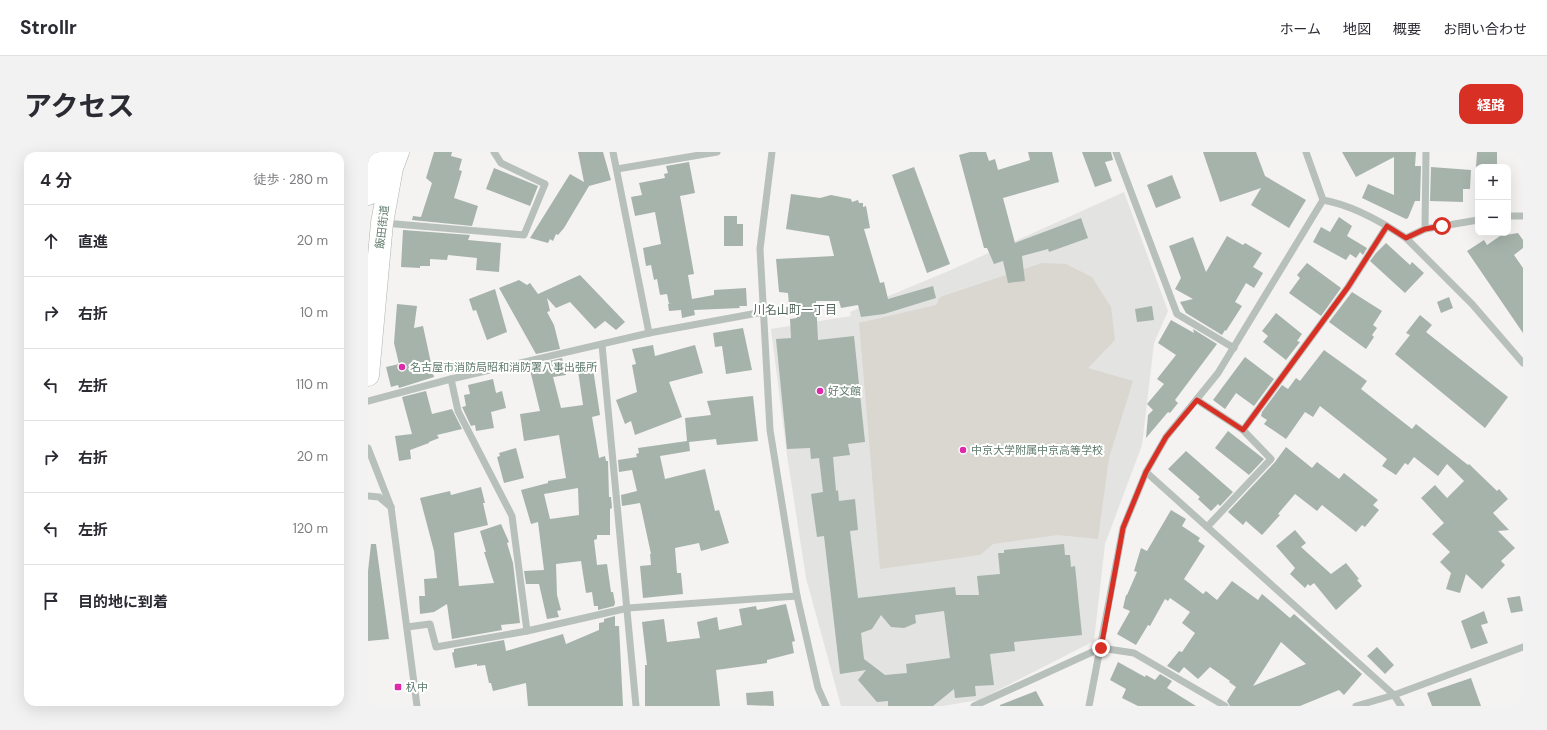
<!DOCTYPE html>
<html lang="ja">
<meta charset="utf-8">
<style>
body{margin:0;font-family:"DM Sans","Noto Sans JP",sans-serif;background:#f2f2f3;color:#2b2b33}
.controls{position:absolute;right:12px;top:12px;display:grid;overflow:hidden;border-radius:8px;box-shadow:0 4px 16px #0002}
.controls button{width:36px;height:36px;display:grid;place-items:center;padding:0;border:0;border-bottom:1px solid #e1e1e2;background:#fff;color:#2b2b33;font:20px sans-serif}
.stop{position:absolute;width:12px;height:12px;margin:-9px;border:3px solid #d93025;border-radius:50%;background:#fff}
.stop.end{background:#d93025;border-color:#fff;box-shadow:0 1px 4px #0008}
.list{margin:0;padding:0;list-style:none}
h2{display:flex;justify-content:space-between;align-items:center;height:52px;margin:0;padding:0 16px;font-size:17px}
h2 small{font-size:13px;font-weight:400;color:#7c7c81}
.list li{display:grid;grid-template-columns:26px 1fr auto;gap:12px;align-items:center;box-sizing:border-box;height:72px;padding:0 16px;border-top:1px solid #e1e1e2}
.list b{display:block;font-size:15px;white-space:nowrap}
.list em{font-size:13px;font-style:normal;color:#7c7c81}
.icon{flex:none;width:22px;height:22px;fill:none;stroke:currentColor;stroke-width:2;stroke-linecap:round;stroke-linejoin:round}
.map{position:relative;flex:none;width:1155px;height:554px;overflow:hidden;border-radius:12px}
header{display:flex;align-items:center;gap:24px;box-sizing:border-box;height:56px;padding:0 20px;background:#fff;border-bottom:1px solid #e1e1e2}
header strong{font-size:19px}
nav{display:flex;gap:22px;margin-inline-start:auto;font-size:14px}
.intro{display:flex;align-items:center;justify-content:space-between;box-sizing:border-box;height:96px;padding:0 24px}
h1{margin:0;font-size:28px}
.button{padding:10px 18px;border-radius:12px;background:#d93025;color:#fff;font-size:14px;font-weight:700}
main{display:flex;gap:24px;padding:0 24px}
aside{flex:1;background:#fff;border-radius:12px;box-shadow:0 4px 16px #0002}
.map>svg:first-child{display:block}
.built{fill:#e3e3e1}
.green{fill:#dad7d1}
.building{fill:#a5b3ab;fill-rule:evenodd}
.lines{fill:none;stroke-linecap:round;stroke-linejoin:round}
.highway-casing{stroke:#abb4af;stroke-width:23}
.minor{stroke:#b7c0bb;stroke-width:7}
.highway{stroke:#fff;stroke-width:22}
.route{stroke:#d93025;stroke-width:5}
.poi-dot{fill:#de29ab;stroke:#fff;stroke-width:1.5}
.labels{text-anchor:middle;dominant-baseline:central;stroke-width:4;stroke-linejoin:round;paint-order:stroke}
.street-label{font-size:11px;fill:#617c6e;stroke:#fff}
.poi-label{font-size:11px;fill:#617c6e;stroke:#fff;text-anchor:start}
.neighbourhood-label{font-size:12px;fill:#53675d;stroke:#fff}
</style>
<header>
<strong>Strollr</strong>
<nav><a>ホーム</a><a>地図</a><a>概要</a><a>お問い合わせ</a></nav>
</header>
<div class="intro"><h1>アクセス</h1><a class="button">経路</a></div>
<main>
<aside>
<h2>4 分<small>徒歩 · 280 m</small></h2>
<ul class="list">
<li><svg class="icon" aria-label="ahead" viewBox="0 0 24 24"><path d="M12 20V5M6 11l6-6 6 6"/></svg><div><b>直進</b></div><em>20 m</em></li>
<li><svg class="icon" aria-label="right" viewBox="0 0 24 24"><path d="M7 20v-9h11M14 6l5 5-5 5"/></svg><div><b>右折</b></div><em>10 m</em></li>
<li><svg class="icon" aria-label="left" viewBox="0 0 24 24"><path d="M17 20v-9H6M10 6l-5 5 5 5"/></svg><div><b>左折</b></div><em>110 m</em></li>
<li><svg class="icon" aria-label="right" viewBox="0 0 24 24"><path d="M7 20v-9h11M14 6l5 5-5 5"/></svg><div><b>右折</b></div><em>20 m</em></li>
<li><svg class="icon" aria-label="left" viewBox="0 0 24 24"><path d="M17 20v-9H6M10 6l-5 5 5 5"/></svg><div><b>左折</b></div><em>120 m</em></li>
<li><svg class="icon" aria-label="arrive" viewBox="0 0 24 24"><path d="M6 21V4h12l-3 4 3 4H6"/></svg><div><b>目的地に到着</b></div></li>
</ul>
</aside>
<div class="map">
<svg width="1155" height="554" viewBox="0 0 1155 554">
<rect width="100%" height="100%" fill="#f5f2f2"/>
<!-- built -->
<path class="built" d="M756,40L800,159L786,191L774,293L737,392L726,489L611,548L575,554H473L438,426L419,303L403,177L483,164L482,160L583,118Z"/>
<!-- green -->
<path class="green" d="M674,111L698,112L724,125L743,155L747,188L720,216L765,229L741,306L730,387L690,383L625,392L612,403L512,417L491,171L568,153L572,145Z"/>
<!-- building -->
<g class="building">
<path d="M66,0H84L83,4L94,7L91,18L94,19L86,46L110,54L104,74L44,68L45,64L53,65L64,31L58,26Z"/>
<path d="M210,0H235L243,28L221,34L196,76L190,83L188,82L185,89L182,87L180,91L162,86L202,22L216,30Z"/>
<path d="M602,0H618L621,9L627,7L630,18L662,8L660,0H684L691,30L635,46L647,91L713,66L720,86L681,100L680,97L654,104L657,129L640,131L635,109L626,112L619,96H616L591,3Z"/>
<path d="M714,0H743L745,8L737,10L744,29L727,35Z"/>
<path d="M835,0H888L897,24L938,48L921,76L883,53L893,36L852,50Z"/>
<path d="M974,0H1048L1047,14H1053L1052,49H1047L1040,66L1038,67L994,46L1000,32L1026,43V5L988,25Z"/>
<path d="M1109,0H1129V15H1108Z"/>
<path d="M321,10L327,41L312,44L326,122L320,123L324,147L346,143V138L378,136L379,154H371L372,156L326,158L327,163L314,166L313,158L301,159L300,152L305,151L301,152L299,142L292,143L289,127L286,128L283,113L278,114L275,96L293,92L287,60L267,64L263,45L274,43L271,31L297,26L296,22L300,21L298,14Z"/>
<path d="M546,15L582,112L559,121L524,23Z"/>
<path d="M1063,15L1103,18L1102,37H1095V50L1062,49Z"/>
<path d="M126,16L170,34L162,54L118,37Z"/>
<path d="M804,23L813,46L788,56L779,33Z"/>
<path d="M423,42L452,46L463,43L483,47L484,50L490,48L491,51H495V55L498,54L502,76L496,77L512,131L516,130L520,147L565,134L568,146L516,162L493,165L490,153L473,156L471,149H448L450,188L486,184L497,290L480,292L482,303L465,305L468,339L470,338L471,349L487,347L490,378L482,379L490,446L587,435L588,443H611L609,424L632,422L630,401H636V398L696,392L697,403H702L703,415L707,414L714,483L646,490L647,499L622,502L626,533L607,534L608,544L587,546L586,537L565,554H520V549L509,550L490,528L498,518L472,522L456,384L449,385L443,342L455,340L451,306L443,307L442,296L419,297L408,187L423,186L422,167L429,166L427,152L421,153L420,141L411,140L408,107L466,104L461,84L418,77ZM576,459L582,506L538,512L539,521L517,523L496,507L493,481L504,477L513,463L523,475L536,476L548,471L547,463Z"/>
<path d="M356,64H369V72H375V94H356Z"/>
<path d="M971,65L984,74L979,84L999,96L995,103L992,100L988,106L982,102L978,108L945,90L953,75L962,80Z"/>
<path d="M35,78L102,83L100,88L133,91L131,120L108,118L109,106L80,103L79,108L62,107V114H52V116L33,115Z"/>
<path d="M1150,81L1155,88V96L1146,103L1155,116V181L1099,99L1116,88L1119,93L1132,84Z"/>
<path d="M859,84L875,93L877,91L894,101L885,115L895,121L886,136L878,131L867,150L874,154L858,179L857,178L854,183L818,161L812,150L825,147L807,137L813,126L801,94L825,85L838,120Z"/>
<path d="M1018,91L1042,113L1044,110L1056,121L1037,141L1002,109L1008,101Z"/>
<path d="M939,111L973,136L953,164L921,141L932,126L929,123Z"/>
<path d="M212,123L257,170L248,178L237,169L227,177L202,150L188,156L179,146L182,159L179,160L186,173L192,197L168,202L131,136L151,128L159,133L162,131L170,142Z"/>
<path d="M127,137L139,180L119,188L108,158L105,159L101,147Z"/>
<path d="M984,140L1014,159L1005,173L1009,176L1004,183L1006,185L998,197L961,170Z"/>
<path d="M1081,145L1085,156L1073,161L1069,150Z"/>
<path d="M29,152L49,154L46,176L55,174L66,225L31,236L30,233L23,235L18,215L31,212L26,191Z"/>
<path d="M784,154L786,168L769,170L767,157Z"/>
<path d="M908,161L934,182L929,189L932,190L918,208L895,190L900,184L894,179Z"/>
<path d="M1052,163L1064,173L1058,180L1140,245L1117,276L1027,202L1042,183L1038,181Z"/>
<path d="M803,168L826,181L825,177L849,192L807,248L810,251L802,261L800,260L778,286L780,263L785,258L779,252L796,232L789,227L808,203L790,191Z"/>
<path d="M375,176L384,218L358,222L354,194L347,195L345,181Z"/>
<path d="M285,193L287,204L327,193L335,221L301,230L314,265L267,283L263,269L257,272L248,248L269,240L264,213L268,212L264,197Z"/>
<path d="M956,198L999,229L993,237L1044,277L1048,272L1100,313L1101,312L1129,339L1131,337L1140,347L1125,361L1141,378L1130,379L1147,396L1133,409L1137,413L1114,437L1098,422L1092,441L1078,437L1083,421L1072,410L1082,400L1064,382L1076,371L1053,346L1067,333L1079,346L1096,329L1079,312L1070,324L1046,305L1040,313L1037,311L1028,323L1014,314L1019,307L952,254L945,265L937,260L918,287L896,272L899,268L893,264L894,260L914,233L920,237L928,226L932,229Z"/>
<path d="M877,205L906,227L886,254L868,241L857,257L845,248Z"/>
<path d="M194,206L198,223L185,225L193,256L215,253L209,212L224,210L232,263L224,265L231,306L237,304L238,309H240L241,345H243L244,356L242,357V383H229V387L226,388L229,413L239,412L243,440H245L247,451L246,454L230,458V454H226L224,440L218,441L213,409L188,412L189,443L193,458L189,459L191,465L179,467L171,432H158L156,419L176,418L170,370L163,372L153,338L180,331V329L198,326L191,283L156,289L152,262L172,259L162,218L175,215L173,211ZM210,336L211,363L182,367L176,342Z"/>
<path d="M125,227L128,241L134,239L138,256L123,260L126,276L108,279L107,273L103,274L95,257L94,255L98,254L96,243L102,242L100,233Z"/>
<path d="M58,239L64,262L84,257L94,277L69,283L71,286L61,290V291L42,298L43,307L31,309L27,284L44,282L34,245Z"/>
<path d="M385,244L390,289L349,293L348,287L321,290L322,299L292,304L297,327L337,317L347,359L351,358L361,391L333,399L331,391L307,396L309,421H313L315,442L275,446L272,414L283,413L282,402H283L272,351L254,354L253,343L269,339L264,318L251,320L250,308L269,305L268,302L271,301L270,296L319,289L317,266L343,263L339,249Z"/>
<path d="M860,279L896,307L881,323L847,296Z"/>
<path d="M918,295L944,316L949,310L971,327L976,321L1010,348L1005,353L1011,358L997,375L994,373L988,380L954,353L949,359L927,342L910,362L912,363L894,383L878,369L875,373L860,360L907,310Z"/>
<path d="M148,296L156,326L136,331L129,305L132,304L131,301Z"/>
<path d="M818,299L865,340L852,354L850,352L843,359L830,347L832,345L800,317Z"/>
<path d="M113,335L117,351H115L120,373L86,381L91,434L126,431L116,400H118L112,379L133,372L141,390L139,391L145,411L152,471L133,473L134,478L84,487L79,452L66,460L52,462L51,444H57L56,427L69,426L66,399L52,346L82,339L83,343Z"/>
<path d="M803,358L818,367L814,374L832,386L830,389L837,394L816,427L835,442L838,439L849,448L864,429L890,448L894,442L922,466L926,462L994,522L976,543L971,538L932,554H862L859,549L868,535L861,530L862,529L842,515L830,527L816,515L811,521L799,514L811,499L814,500L827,481L814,471L822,460L802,446L800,449L797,447L782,474L780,473L768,493L749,482L762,459L755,456L758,443H759L769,420L766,419L773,396L779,399ZM913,490L938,512L885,534Z"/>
<path d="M927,378L938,391L933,395L963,422L978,411L991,427L989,428L994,434L968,458L946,431L942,434L940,432L937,436L922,422L927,416L908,394Z"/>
<path d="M3,392H8L21,487L0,489V419Z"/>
<path d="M1152,444L1155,459L1143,461L1139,446Z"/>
<path d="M418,452L427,489L424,490L426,501L399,508V511L348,518L352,554H277V513H279L274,470L296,467L299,490L332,486L329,470L349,465L351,478L374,473L371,457L388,454L389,458Z"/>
<path d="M1116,459L1120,471L1113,473L1120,491L1103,497L1093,469Z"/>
<path d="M247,464V474H251L255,554H160L158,531L125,539L123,531H121L117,513L109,514V512L87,516L84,501L86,500V497L136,488L138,499L195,482L198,492L231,478V471L236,470V467Z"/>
<path d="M1009,495L1026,513L1017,522L999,504Z"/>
<path d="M750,510L777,525L778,523L787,528L792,522L804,529L799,536L828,554H770L754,546L758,537L742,528Z"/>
<path d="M1103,526L1113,554H1064L1059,541Z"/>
<path d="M405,539L406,554L379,553L378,541Z"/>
<path d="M668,539L676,554H632V553Z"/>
</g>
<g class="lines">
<!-- highway casing -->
<g class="highway-casing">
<g id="highway">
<path d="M0,42L14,0"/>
<path d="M0,223L14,71L24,16L30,0"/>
</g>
</g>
<!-- minor -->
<g class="minor">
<path d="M245,0L281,181"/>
<path d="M404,0L392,97L402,278L429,444L450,536L458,554"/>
<path d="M748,0L809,162L866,196"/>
<path d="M938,0L955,48C984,53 1014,70 1038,86L1057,77L1110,68"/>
<path d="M249,17L349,0"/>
<path d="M1140,64H1155"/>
<path d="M16,71L156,83L177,32L133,11L126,0"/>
<path d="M1057,77L1058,0"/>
<path d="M1038,86L1104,152L1155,211"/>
<path d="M234,193L268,554"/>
<path d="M83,227L90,259L144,364L159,479"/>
<path d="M829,248L875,278L903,307L839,375"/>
<path d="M0,249L83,227L281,181L395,160"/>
<path d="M875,278L980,135L1019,74"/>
<path d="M0,296L23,355L49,554"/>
<path d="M778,320L1026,543L1033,554"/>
<path d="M0,344L11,345L23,355"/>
<path d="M39,475L62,472L68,495L159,479L260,456L429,444"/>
<path d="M606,554L733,496L766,501L857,554"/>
<path d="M721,554L755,376L778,320L798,285L850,221L955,48"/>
<path d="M988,554L1026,543L1155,495"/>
</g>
<!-- highway -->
<use href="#highway" class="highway"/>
</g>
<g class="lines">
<!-- route -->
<path class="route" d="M733,496L755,376L778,320L798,285L829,248L875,278L980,135L1019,74L1038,86L1057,77L1074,74"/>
</g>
<!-- markers -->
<g class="poi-dot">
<circle cx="34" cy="215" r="4"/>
<circle cx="452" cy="239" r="4"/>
<circle cx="595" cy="298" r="4"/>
<rect x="26" y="531" width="8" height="8" rx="2"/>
</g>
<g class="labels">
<!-- street labels -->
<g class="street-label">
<text transform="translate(14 75) rotate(-83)">飯田街道</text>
</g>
<!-- poi labels -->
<g class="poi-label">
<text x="42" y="215">名古屋市消防局昭和消防署八事出張所</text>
<text x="460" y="239">好文館</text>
<text x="603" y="298">中京大学附属中京高等学校</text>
<text x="38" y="535">杁中</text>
</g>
<!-- neighbourhood labels -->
<g class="neighbourhood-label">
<text x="427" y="158">川名山町一丁目</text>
</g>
</g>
</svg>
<div class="controls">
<button>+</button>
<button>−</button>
</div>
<div class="stop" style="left:1074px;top:74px"></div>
<div class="stop end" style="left:733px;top:496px"></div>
</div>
</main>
